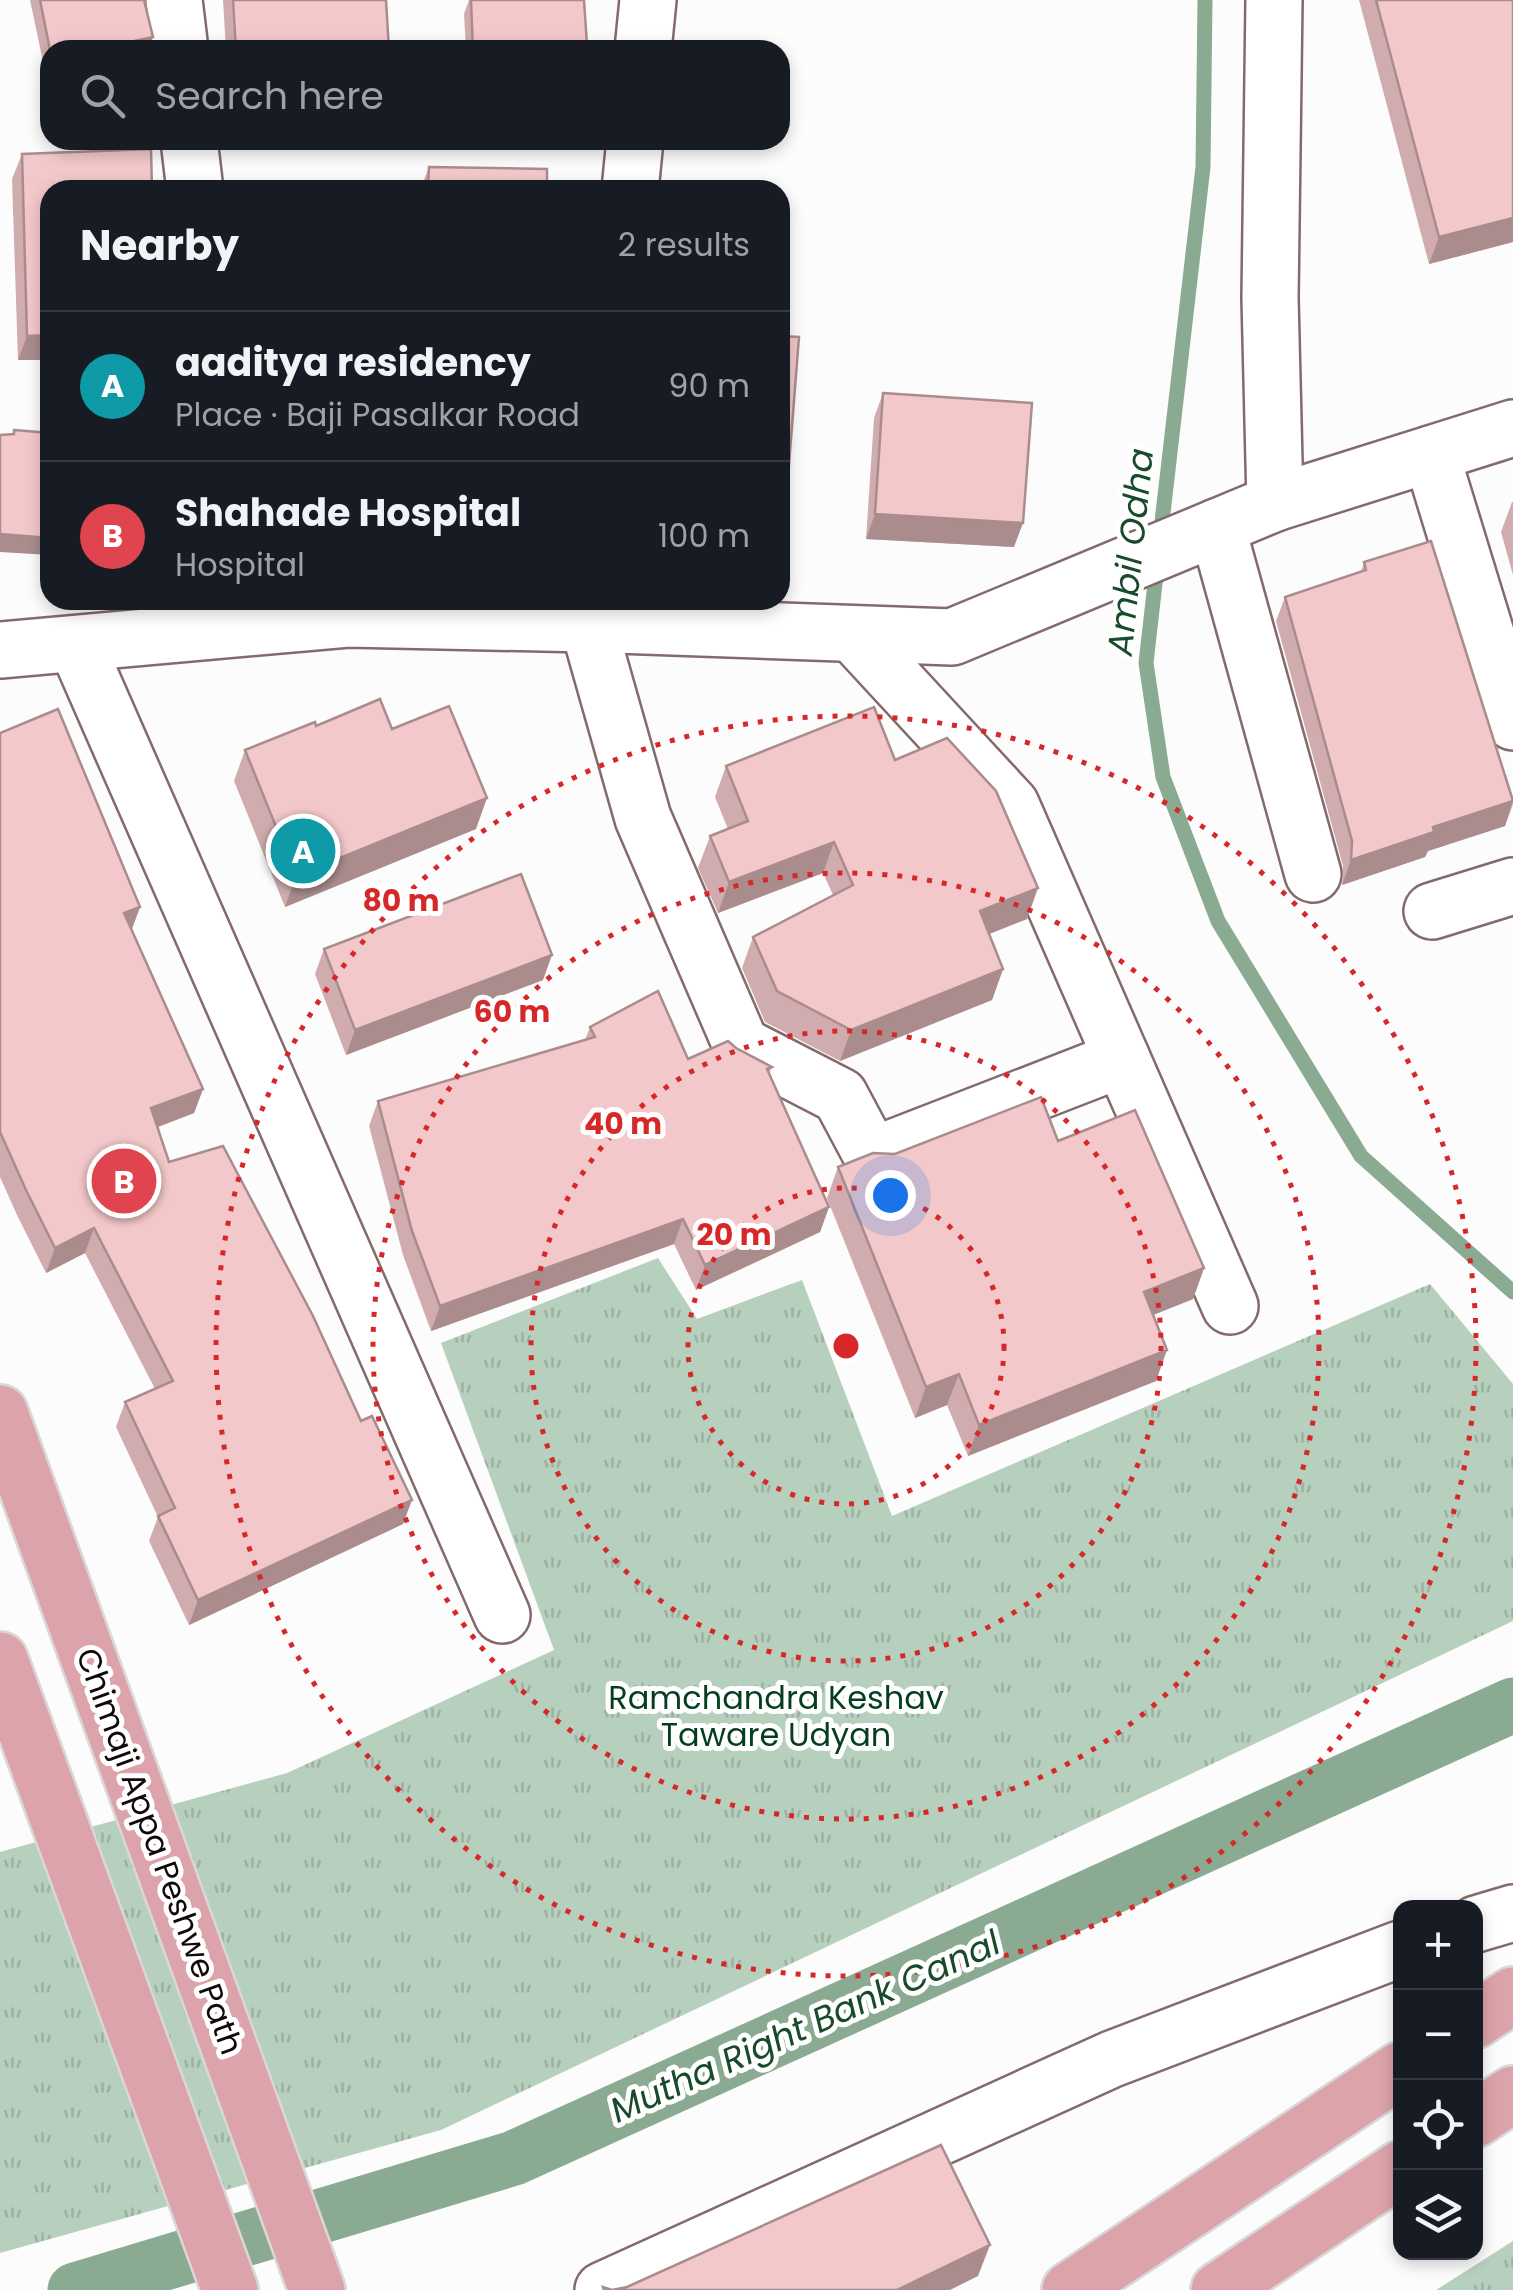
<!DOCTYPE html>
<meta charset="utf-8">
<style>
body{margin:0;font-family:Poppins,sans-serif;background:#20242c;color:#f1f3f6}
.controls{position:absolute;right:30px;bottom:30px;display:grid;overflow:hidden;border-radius:20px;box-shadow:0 5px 15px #0003}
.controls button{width:90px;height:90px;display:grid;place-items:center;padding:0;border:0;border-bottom:2px solid #363941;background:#171b24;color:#f1f3f6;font:50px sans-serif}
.you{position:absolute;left:890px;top:1195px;width:35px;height:35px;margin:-25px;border:8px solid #fff;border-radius:50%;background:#1a73e8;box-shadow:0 0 0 15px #1a73e833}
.badge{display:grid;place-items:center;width:65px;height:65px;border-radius:50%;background:#ea580c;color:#fff;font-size:32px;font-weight:700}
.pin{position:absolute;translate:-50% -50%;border:5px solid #fff;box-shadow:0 2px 10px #0006}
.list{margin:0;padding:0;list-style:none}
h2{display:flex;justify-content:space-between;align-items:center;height:130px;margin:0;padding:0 40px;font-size:42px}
h2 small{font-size:32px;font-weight:400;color:#9ea1a6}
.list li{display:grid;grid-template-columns:65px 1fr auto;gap:30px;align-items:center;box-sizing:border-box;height:150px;padding:0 40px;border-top:2px solid #363941}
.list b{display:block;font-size:38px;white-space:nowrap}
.list p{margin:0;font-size:32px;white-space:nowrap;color:#9ea1a6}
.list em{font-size:32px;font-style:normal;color:#9ea1a6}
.icon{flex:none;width:55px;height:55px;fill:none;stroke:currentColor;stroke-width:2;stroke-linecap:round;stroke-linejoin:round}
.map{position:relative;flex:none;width:1513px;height:2290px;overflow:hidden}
.search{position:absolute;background:#171b24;box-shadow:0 5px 15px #0003;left:40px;top:40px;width:750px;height:110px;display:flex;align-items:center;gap:25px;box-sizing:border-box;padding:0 35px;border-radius:30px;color:#9ea1a6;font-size:38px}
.panel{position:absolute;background:#171b24;box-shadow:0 5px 15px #0003;left:40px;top:180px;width:750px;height:430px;border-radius:30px}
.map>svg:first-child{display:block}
.park{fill:url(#park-tufts)}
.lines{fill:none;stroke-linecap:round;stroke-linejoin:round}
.stream{stroke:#8aaa92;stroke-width:15}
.canal{stroke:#8aaa92;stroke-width:55}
.minor-casing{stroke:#856a6c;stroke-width:60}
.major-casing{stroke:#d9d7d8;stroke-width:60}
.minor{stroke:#fff;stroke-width:55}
.major{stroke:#dca4aa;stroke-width:55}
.wall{fill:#d1acae}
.shaded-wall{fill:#aa8c8d}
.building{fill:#f3c8ca;stroke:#aa8c8d;stroke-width:2.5}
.ring{fill:none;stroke:#d62828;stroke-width:5;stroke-dasharray:5 10}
.labels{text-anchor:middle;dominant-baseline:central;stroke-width:10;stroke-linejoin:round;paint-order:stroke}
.park-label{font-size:32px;fill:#053e1e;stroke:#fff}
.street-label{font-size:32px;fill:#120809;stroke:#fff}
.water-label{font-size:35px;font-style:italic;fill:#174b2a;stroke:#fff}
.centre{fill:#d62828;stroke:#fff;stroke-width:5}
.ring-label{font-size:30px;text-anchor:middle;font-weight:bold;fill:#d62828;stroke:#fff;stroke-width:10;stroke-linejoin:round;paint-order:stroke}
</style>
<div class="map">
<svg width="1513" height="2290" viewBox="0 0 1513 2290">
<defs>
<pattern id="park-tufts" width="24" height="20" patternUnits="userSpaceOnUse" patternTransform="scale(2.5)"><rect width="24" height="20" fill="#b7d0bd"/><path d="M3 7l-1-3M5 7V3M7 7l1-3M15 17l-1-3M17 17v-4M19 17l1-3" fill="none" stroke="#9cb1a1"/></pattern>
</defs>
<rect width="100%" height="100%" fill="#fcfcfc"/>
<!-- park -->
<g class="park">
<path d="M658,1258L697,1319L802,1280L892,1516L1430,1284L1513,1384V1621L441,2130L0,2253V1852L287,1773L554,1650L441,1343Z"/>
<path d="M1513,2241V2290H1436Z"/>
</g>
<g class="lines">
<!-- stream -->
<g class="stream">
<path d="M1160,539L1203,167L1205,0"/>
<path d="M1157,566L1146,663L1163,777L1218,921L1361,1156L1513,1292"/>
</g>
<!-- canal -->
<path class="canal" d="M75,2290L514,2158L1513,1705"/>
<!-- minor casing -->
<g class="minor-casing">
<g id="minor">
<path d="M174,0L180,50"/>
<path d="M1274,0L1270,298L1275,503"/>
<path d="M643,50L648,0"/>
<path d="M189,140L195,190"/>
<path d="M630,190L635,140"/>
<path d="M1431,454L1513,722"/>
<path d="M1217,527L1313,874"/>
<path d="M590,600L588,624L643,818L741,1045L840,1096L872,1156L1122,1059"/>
<path d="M853,634L1011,805L1230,1306"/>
<path d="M76,644L502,1615"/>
<path d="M0,650L348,619L588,624L952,637L1275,503L1513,428"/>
<path d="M1432,911L1513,886"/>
<path d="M1476,1924L1513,1913"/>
<path d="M603,2290L1112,2059L1400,1949"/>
</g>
</g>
<!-- major casing -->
<g class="major-casing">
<g id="major">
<path d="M0,1413L317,2290"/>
<path d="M0,1660L230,2290"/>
<path d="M1476,2020L1513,1995"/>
<path d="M1476,2119L1513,2094"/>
<path d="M1070,2290L1400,2070"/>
<path d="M1219,2290L1400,2169"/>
</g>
</g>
<!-- minor -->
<use href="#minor" class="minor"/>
<!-- major -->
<use href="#major" class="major"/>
</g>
<!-- wall -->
<g class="wall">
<path d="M30,0H144L50,50V75L46,76Z"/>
<path d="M223,0H386L389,50H226Z"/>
<path d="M469,0H584L587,45L585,50H466L464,14Z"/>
<path d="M1359,0H1513V242L1429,264Z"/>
<path d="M22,154L50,190V360H18L12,179Z"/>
<path d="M429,167L547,190H420Z"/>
<path d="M883,393L1014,547L866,539L874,418Z"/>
<path d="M1512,502H1513V575L1501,532Z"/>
<path d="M1364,562L1513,798V804L1505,826L1428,851L1425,857L1342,885L1343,866L1276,621L1285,597L1361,572Z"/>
<path d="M316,726L392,729L476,829L285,907L234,781L245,750Z"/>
<path d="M0,733L140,907L132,929L203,1089L194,1113L158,1127L169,1162L403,1524L189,1625L149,1541L158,1517L116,1427L125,1402L155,1389L85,1253L46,1273L17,1215L0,1177Z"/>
<path d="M895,760L1027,919L989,934L1003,969L992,1000L840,1061L765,1022L742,968L753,937L833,895L823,873L718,913L698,868L710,836L728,829L715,797L726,766Z"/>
<path d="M324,949L543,980L346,1055L315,974Z"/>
<path d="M590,1027L688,1059L736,1048L772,1067L769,1074L829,1207L820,1232L696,1290L674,1244L431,1331L403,1255L369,1126L378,1101L585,1040Z"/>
<path d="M1058,1141L1204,1268L1193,1299L1153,1315L1156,1381L968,1456L947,1405L915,1418L827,1198L838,1167L895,1154Z"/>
</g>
<!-- shaded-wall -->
<g class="shaded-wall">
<path d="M153,37L148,50H93Z"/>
<path d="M587,45L585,50H508Z"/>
<path d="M1513,218V242L1429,264L1439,237Z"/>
<path d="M50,335V360H18L27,336Z"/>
<path d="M875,514L1023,523L1014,547L866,539Z"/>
<path d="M0,534L50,538V555L0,552Z"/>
<path d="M487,798L476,829L285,907L296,876Z"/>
<path d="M1513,801L1505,826L1428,851L1425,857L1342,885L1351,860L1433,827Z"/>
<path d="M834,842L823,873L718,913L729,882Z"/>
<path d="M1038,888L1027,919L969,942L980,911Z"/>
<path d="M140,907L131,931L124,913Z"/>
<path d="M552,955L543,980L346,1055L355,1030Z"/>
<path d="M1003,969L992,1000L840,1061L851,1030Z"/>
<path d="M203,1089L194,1113L142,1133L151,1108Z"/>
<path d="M829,1207L820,1232L696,1290L705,1265Z"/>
<path d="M683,1219L674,1244L431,1331L440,1306Z"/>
<path d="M94,1228L85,1253L46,1273L55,1248Z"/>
<path d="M1204,1268L1193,1299L1133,1323L1144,1292Z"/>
<path d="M1167,1350L1156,1381L968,1456L979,1425Z"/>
<path d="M959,1374L947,1405L915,1418L926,1387Z"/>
<path d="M412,1500L403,1524L189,1625L198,1600Z"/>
<path d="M990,2245L978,2276L950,2290H897Z"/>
</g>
<!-- building -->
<g class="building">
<path d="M40,0H144L153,37L93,50H50Z"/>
<path d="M233,0H386L389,50H236Z"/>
<path d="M471,0H584L587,45L508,50H473Z"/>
<path d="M1376,0H1513V218L1439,237Z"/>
<path d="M151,149L152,190H50V335L27,336L22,154Z"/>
<path d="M429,167L547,169V190H428Z"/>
<path d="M780,336L799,337L782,554H780Z"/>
<path d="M883,393L1032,403L1023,523L875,514Z"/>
<path d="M14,430L50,433V538L0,534V435L14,434Z"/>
<path d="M1431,541L1513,801L1433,827L1434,832L1351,860L1352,841L1285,597L1366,570L1364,562Z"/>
<path d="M380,699L392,729L449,706L487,798L296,876L245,750L315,722L316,726Z"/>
<path d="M874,707L895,760L947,738L996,791L1038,888L980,911L1003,969L851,1030L777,991L753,937L853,885L834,842L729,882L710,836L748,821L726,766Z"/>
<path d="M58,709L140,907L124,913L203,1089L151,1108L169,1162L223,1146L313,1316L361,1421L372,1416L412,1500L198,1600L158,1516L175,1508L125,1402L173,1381L94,1228L55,1248L26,1190L0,1132V733Z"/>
<path d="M521,874L552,955L355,1030L324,949Z"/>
<path d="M658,991L688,1059L728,1041L736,1048L772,1067L767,1069L829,1207L705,1265L683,1219L440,1306L412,1231L378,1101L595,1037L590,1027Z"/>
<path d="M1041,1097L1058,1141L1135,1110L1204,1268L1144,1292L1167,1350L979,1425L959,1374L926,1387L838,1167L873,1153L895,1154Z"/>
<path d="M941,2145L990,2245L897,2290H604L603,2287L612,2290L627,2287Z"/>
</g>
<!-- distance rings -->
<g class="ring">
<circle cx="846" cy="1346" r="158"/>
<circle cx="846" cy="1346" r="315"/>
<circle cx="846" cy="1346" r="473"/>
<circle cx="846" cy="1346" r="630"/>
</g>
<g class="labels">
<!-- park labels -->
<g class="park-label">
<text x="776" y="1697">Ramchandra Keshav<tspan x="776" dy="37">Taware Udyan</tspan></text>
</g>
<!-- street labels -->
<g class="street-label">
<text transform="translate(160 1851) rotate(70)">Chimaji Appa Peshwe Path</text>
</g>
<!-- water labels -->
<g class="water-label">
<text transform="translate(1130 552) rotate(-84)">Ambil Odha</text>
<text transform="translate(805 2026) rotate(-24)">Mutha Right Bank Canal</text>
</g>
</g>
<circle cx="846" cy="1346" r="15" class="centre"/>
<g class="ring-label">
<text x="401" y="911">80 m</text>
<text x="512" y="1022">60 m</text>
<text x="623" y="1134">40 m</text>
<text x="734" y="1245">20 m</text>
</g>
</svg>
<div class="controls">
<button>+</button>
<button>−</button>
<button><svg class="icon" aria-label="locate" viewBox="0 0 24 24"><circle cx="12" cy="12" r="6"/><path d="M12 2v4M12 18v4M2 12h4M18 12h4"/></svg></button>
<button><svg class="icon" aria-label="layers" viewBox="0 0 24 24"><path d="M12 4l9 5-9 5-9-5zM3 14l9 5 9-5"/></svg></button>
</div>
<div class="you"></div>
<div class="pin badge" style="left:303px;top:851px;background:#0f9aa8">A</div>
<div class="pin badge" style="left:124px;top:1181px;background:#e0444e">B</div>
<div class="search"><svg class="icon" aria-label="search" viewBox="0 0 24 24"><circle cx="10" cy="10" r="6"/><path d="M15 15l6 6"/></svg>Search here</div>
<section class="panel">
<h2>Nearby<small>2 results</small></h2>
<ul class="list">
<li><span class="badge" style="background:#0f9aa8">A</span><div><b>aaditya residency</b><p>Place · Baji Pasalkar Road</p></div><em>90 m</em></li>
<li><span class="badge" style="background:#e0444e">B</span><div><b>Shahade Hospital</b><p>Hospital</p></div><em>100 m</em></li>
</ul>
</section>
</div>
